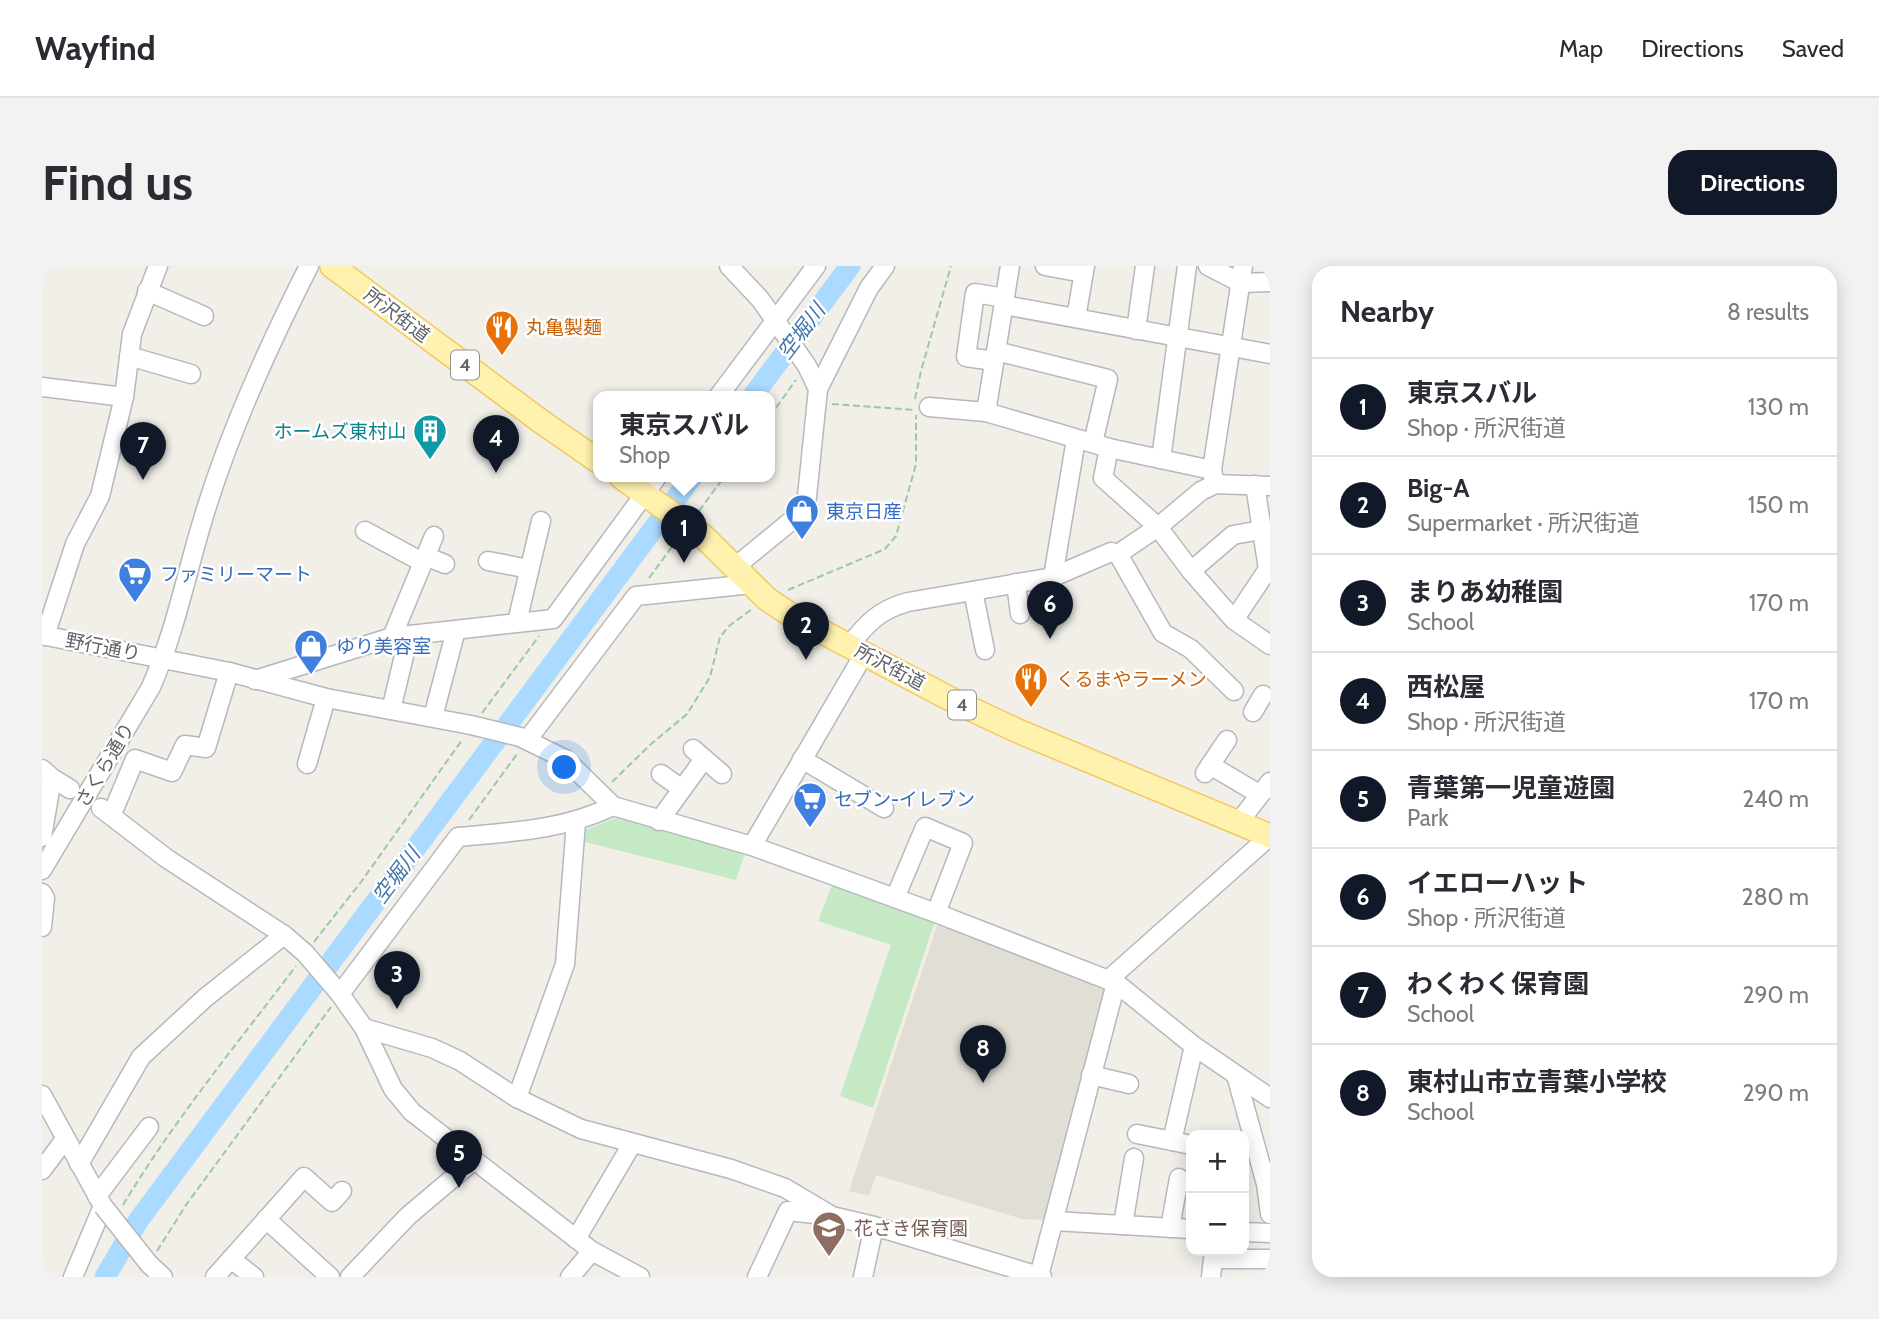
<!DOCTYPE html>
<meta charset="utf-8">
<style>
body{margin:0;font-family:Cabin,"Noto Sans JP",sans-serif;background:#f2f2f3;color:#2b2b33}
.controls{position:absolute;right:21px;bottom:21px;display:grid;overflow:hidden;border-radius:14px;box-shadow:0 4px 18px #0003}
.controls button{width:63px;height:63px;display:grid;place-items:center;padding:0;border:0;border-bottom:2px solid #e1e1e2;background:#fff;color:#2b2b33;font:35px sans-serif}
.you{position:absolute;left:523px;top:502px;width:24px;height:24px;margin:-18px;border:5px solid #fff;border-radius:50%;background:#1a73e8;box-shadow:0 0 0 10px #1a73e833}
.badge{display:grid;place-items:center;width:46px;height:46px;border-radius:50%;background:#111827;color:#fff;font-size:23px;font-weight:700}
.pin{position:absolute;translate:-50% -58px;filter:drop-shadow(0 2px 4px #0008)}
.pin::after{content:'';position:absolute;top:37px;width:24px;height:21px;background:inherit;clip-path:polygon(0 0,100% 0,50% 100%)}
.popup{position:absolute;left:551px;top:125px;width:182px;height:91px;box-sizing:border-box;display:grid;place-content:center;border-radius:14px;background:#fff;filter:drop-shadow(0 2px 5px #0005);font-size:23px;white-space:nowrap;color:#7c7c81}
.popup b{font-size:26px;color:#2b2b33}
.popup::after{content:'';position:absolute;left:50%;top:100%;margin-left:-14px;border:14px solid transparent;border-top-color:#fff}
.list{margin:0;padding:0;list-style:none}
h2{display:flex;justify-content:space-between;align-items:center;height:91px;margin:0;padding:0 28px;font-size:30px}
h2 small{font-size:23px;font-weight:400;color:#7c7c81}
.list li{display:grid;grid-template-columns:46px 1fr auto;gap:21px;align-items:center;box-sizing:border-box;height:98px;padding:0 28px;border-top:2px solid #e1e1e2}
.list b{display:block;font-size:26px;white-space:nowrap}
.list p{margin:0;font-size:23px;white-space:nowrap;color:#7c7c81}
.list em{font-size:23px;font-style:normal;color:#7c7c81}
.map{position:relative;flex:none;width:1228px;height:1011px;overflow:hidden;border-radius:21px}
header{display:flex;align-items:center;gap:42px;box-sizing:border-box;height:98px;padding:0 35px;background:#fff;border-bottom:2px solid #e1e1e2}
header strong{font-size:33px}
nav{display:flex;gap:38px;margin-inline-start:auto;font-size:24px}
.intro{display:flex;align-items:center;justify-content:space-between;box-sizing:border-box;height:168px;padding:0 42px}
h1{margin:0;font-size:49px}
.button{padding:18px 32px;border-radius:21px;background:#111827;color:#fff;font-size:24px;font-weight:700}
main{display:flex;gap:42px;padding:0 42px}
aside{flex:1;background:#fff;border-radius:21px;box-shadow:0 4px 18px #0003}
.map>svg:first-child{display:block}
.education{fill:#e1ded6}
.green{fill:#c5e8c5}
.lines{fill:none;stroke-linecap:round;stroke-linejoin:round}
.river{stroke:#aadaff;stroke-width:21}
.minor-casing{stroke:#b5b8bc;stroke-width:21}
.major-casing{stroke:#f2c960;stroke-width:26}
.path{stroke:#9cc7a9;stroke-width:2;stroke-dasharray:7 3.5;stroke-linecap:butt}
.minor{stroke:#fff;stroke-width:18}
.major{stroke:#fff2af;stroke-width:23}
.minor-bridge-casing{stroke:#b5b8bc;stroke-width:21;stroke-linecap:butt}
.minor-bridge{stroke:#fff;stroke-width:18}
.labels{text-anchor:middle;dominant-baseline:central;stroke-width:5;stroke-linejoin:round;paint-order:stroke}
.shield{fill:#fff;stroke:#8f9295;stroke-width:2}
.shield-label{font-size:18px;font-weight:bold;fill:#5f6368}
.street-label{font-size:19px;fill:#5f6368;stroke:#fff}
.food-label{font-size:19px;fill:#c56008;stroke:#fff;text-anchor:start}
.culture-label{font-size:19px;fill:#0d838f;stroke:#fff;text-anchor:end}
.shop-label{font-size:19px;fill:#366cbe;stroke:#fff;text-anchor:start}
.education-label{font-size:19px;fill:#785e54;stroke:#fff;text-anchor:start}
.water-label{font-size:21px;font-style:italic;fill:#4174aa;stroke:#fff}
</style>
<header>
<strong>Wayfind</strong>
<nav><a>Map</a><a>Directions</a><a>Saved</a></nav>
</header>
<div class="intro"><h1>Find us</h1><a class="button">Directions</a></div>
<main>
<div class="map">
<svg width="1228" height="1011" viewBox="0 0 1228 1011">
<rect width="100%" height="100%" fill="#f1efe8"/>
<!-- education -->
<path class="education" d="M897,653L974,681L1064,725L1004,954L980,953L834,909L827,930L807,925Z"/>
<!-- green -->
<g class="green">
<path d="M574,552L704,584L694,614L539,575L540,565Z"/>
<path d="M792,614L894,652L831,842L798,830L849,679L776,655Z"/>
</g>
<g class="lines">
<!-- river -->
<g class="river">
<path d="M710,131L808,0"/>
<path d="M63,1011L96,955L650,211"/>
</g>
<!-- minor casing -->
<g class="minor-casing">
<g id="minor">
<path d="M687,0L718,33L733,54L765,100L776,123L764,240L760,246L693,301"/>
<path d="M1003,0L1041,7"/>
<path d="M1166,0L1199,17L1228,16"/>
<path d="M105,25L162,50"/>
<path d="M962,39L1228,88"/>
<path d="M1034,52L1043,0"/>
<path d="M1094,64L1103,0"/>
<path d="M954,85L1066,113L1051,177"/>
<path d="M87,90L149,108"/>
<path d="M952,95L924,91L933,27L963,32"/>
<path d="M0,121L82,131"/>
<path d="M776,123L827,22L843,0"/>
<path d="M676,131L774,0"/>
<path d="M887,141L944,146L1067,182L1170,204"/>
<path d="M944,146L968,0"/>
<path d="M1067,182L1061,212L1116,261L1149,305L1192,354L1228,379"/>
<path d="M1119,193L1145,0"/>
<path d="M1172,214L1170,204L1201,0"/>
<path d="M323,265L380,296"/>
<path d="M1076,288L1121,367L1149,383L1192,425"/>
<path d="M383,290L403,298"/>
<path d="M446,295L487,303"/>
<path d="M1149,305L1191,269L1219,264"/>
<path d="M1011,311L1034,173"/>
<path d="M974,317L978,348"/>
<path d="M931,325L943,384"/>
<path d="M1192,354L1226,303L1213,219"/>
<path d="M475,356L499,255"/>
<path d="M0,369L187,406L284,432L429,459"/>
<path d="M3,370L33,278L58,230L82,131L90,68L116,0"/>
<path d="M350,371L392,270"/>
<path d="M807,380C825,357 837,344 866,336L1011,311L1069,286L1076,288L1116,261L1159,225L1173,218L1228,220"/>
<path d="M213,414L350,371L511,353L615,211"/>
<path d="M349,444L367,369"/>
<path d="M1211,446L1221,429"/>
<path d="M391,451L414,364"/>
<path d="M478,471L523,493L571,540L710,580L894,647L1074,717L1152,780L1228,832"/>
<path d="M486,473L594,330L710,318"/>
<path d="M651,483L680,508"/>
<path d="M760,493L842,542"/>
<path d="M265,498L284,432"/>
<path d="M1168,499L1217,528"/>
<path d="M0,503L10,512L28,523"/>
<path d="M1163,507L1185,474"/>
<path d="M619,508L640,523"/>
<path d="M59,542L124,592L242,669L263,687L298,728L322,762L351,823L370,846L550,985L598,1011"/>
<path d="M70,548L93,493L130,506L143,479L164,482L187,406"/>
<path d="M617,555L662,493"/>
<path d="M1196,557L1228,516"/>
<path d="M0,571L10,512"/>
<path d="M710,580L822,388"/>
<path d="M0,604L109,421C135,362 146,298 166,237C192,155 228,77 267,0"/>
<path d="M0,627L3,632L0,661"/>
<path d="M853,632L883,561L921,577L894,647"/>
<path d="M1066,714L1228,570"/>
<path d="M298,728L416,571C470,566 522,564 571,540"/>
<path d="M322,762L390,782L418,795L475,832L539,863L689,903L743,922L790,950L832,960L1000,1011"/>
<path d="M1049,809L1087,818"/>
<path d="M1194,809L1224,918L1228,948"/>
<path d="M0,829L61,940L31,1011"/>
<path d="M475,832L523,698L534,556"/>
<path d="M1095,868L1130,875"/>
<path d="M1149,879L1130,875L1152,780"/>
<path d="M37,898L99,791L163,732L242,669"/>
<path d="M0,904L23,873"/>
<path d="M55,930L107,861"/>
<path d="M224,953L288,1011"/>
<path d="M1012,955L1149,963"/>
<path d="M1081,959L1092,892"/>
<path d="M1128,962L1137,912"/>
<path d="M1202,966L1228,967"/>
<path d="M534,973L590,878"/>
<path d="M189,993L212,1011"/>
<path d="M107,998L121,1011"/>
<path d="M997,1010L1074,717"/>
<path d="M173,1011L262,911L290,936L300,925"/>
<path d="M308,1011L366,950L431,895"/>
<path d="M528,1011L550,985"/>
<path d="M715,1011L746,945L782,949"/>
<path d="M821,1011L832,960"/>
<path d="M1169,1011L1171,993H1228"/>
</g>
</g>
<!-- major casing -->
<g class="major-casing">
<g id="major">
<path d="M290,0L497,154L556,195"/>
<path d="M579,211L661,270L725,333L752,351L916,437L976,465L1228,570"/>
</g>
</g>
<!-- path -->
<g class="path">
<path d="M873,133L879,105L909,0"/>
<path d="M790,138L872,144"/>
<path d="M728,150L754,114"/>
<path d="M657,245L682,211"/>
<path d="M607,312L635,274"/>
<path d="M746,324L843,283L854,270L874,198V149"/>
<path d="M440,447L497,370"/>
<path d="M570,516L608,479L645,448L668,411L678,371L687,360L710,343"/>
<path d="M427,554L475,488"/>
<path d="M272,676L319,616L420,474"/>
<path d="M81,939C132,854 195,778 254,700"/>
<path d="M115,985L144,939L289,741"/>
</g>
<!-- minor -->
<use href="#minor" class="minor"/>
<!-- major -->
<use href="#major" class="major"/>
<!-- minor-bridge casing -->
<g class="minor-bridge-casing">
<g id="minor-bridge">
<path d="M429,459L478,471"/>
<path d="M61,940L107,998"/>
</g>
</g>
<!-- minor-bridge -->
<use href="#minor-bridge" class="minor-bridge"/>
</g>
<!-- icons -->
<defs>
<g id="restaurant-pin" transform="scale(1.75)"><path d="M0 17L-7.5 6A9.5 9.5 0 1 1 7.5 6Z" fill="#e8710a" stroke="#fff"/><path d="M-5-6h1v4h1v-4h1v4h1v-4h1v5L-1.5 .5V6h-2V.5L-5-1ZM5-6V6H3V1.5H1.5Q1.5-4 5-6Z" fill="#fff"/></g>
<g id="building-pin" transform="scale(1.75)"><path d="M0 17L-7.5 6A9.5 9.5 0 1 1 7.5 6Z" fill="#0f9aa8" stroke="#fff"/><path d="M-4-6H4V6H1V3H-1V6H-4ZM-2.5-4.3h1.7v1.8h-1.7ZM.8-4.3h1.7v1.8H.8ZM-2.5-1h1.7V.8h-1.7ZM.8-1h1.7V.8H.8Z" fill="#fff"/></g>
<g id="shop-pin" transform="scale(1.75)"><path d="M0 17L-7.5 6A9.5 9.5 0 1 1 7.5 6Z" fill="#3f7fe0" stroke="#fff"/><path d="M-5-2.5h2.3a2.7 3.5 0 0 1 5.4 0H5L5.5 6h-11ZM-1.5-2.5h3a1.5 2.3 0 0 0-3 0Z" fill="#fff"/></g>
<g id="supermarket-pin" transform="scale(1.75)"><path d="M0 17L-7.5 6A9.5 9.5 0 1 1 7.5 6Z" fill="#3f7fe0" stroke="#fff"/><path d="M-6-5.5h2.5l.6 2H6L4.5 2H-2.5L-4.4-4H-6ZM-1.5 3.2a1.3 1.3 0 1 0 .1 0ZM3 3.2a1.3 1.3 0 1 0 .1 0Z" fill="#fff"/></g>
<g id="school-pin" transform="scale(1.75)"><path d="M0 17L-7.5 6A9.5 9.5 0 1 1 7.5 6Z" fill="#8d6e63" stroke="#fff"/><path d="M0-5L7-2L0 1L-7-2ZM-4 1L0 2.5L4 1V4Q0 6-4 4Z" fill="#fff"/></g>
</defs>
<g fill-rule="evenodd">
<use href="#restaurant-pin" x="460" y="61"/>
<use href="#building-pin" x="388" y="165"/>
<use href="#shop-pin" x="760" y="245"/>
<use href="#supermarket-pin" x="93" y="308"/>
<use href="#shop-pin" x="269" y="380"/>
<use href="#restaurant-pin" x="989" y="413"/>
<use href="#supermarket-pin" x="768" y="533"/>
<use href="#school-pin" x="787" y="962"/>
</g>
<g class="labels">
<!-- shield labels -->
<g class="shield">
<rect x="409" y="84.5" width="28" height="29" rx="5"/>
<rect x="906" y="424.5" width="28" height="29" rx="5"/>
</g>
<g class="shield-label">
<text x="423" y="99">4</text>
<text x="920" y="439">4</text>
</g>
<!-- street labels -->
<g class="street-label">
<text transform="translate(355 49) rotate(37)">所沢街道</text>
<text transform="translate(61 381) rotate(11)">野行通り</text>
<text transform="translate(848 401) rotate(28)">所沢街道</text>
<text transform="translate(63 499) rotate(-59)">さくら通り</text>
</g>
<!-- food labels -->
<g class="food-label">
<text x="484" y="61">丸亀製麺</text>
<text x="1014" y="413">くるまやラーメン</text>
</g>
<!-- culture labels -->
<g class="culture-label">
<text x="364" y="165">ホームズ東村山</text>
</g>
<!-- shop labels -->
<g class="shop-label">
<text x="784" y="245">東京日産</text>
<text x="118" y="308">ファミリーマート</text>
<text x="294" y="380">ゆり美容室</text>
<text x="792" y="533">セブン-イレブン</text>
</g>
<!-- education labels -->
<g class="education-label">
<text x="812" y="962">花さき保育園</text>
</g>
<!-- water labels -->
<g class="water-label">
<text transform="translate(759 65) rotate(-53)">空堀川</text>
<text transform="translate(354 609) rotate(-53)">空堀川</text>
</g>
</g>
</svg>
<div class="controls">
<button>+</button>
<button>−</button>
</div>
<div class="you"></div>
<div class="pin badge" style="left:642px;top:297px">1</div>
<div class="popup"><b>東京スバル</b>Shop</div>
<div class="pin badge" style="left:764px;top:394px">2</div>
<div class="pin badge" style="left:355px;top:743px">3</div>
<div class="pin badge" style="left:454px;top:207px">4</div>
<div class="pin badge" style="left:417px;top:922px">5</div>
<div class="pin badge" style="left:1008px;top:373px">6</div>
<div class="pin badge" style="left:101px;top:214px">7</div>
<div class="pin badge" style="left:941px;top:817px">8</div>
</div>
<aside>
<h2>Nearby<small>8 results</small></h2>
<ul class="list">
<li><span class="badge">1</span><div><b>東京スバル</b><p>Shop · 所沢街道</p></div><em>130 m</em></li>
<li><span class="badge">2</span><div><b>Big-A</b><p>Supermarket · 所沢街道</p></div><em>150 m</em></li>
<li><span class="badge">3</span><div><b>まりあ幼稚園</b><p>School</p></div><em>170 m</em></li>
<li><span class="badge">4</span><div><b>西松屋</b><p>Shop · 所沢街道</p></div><em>170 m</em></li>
<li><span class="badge">5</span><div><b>青葉第一児童遊園</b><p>Park</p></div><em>240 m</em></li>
<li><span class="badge">6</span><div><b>イエローハット</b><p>Shop · 所沢街道</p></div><em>280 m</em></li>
<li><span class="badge">7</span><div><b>わくわく保育園</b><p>School</p></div><em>290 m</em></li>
<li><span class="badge">8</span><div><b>東村山市立青葉小学校</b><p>School</p></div><em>290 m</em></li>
</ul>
</aside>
</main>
